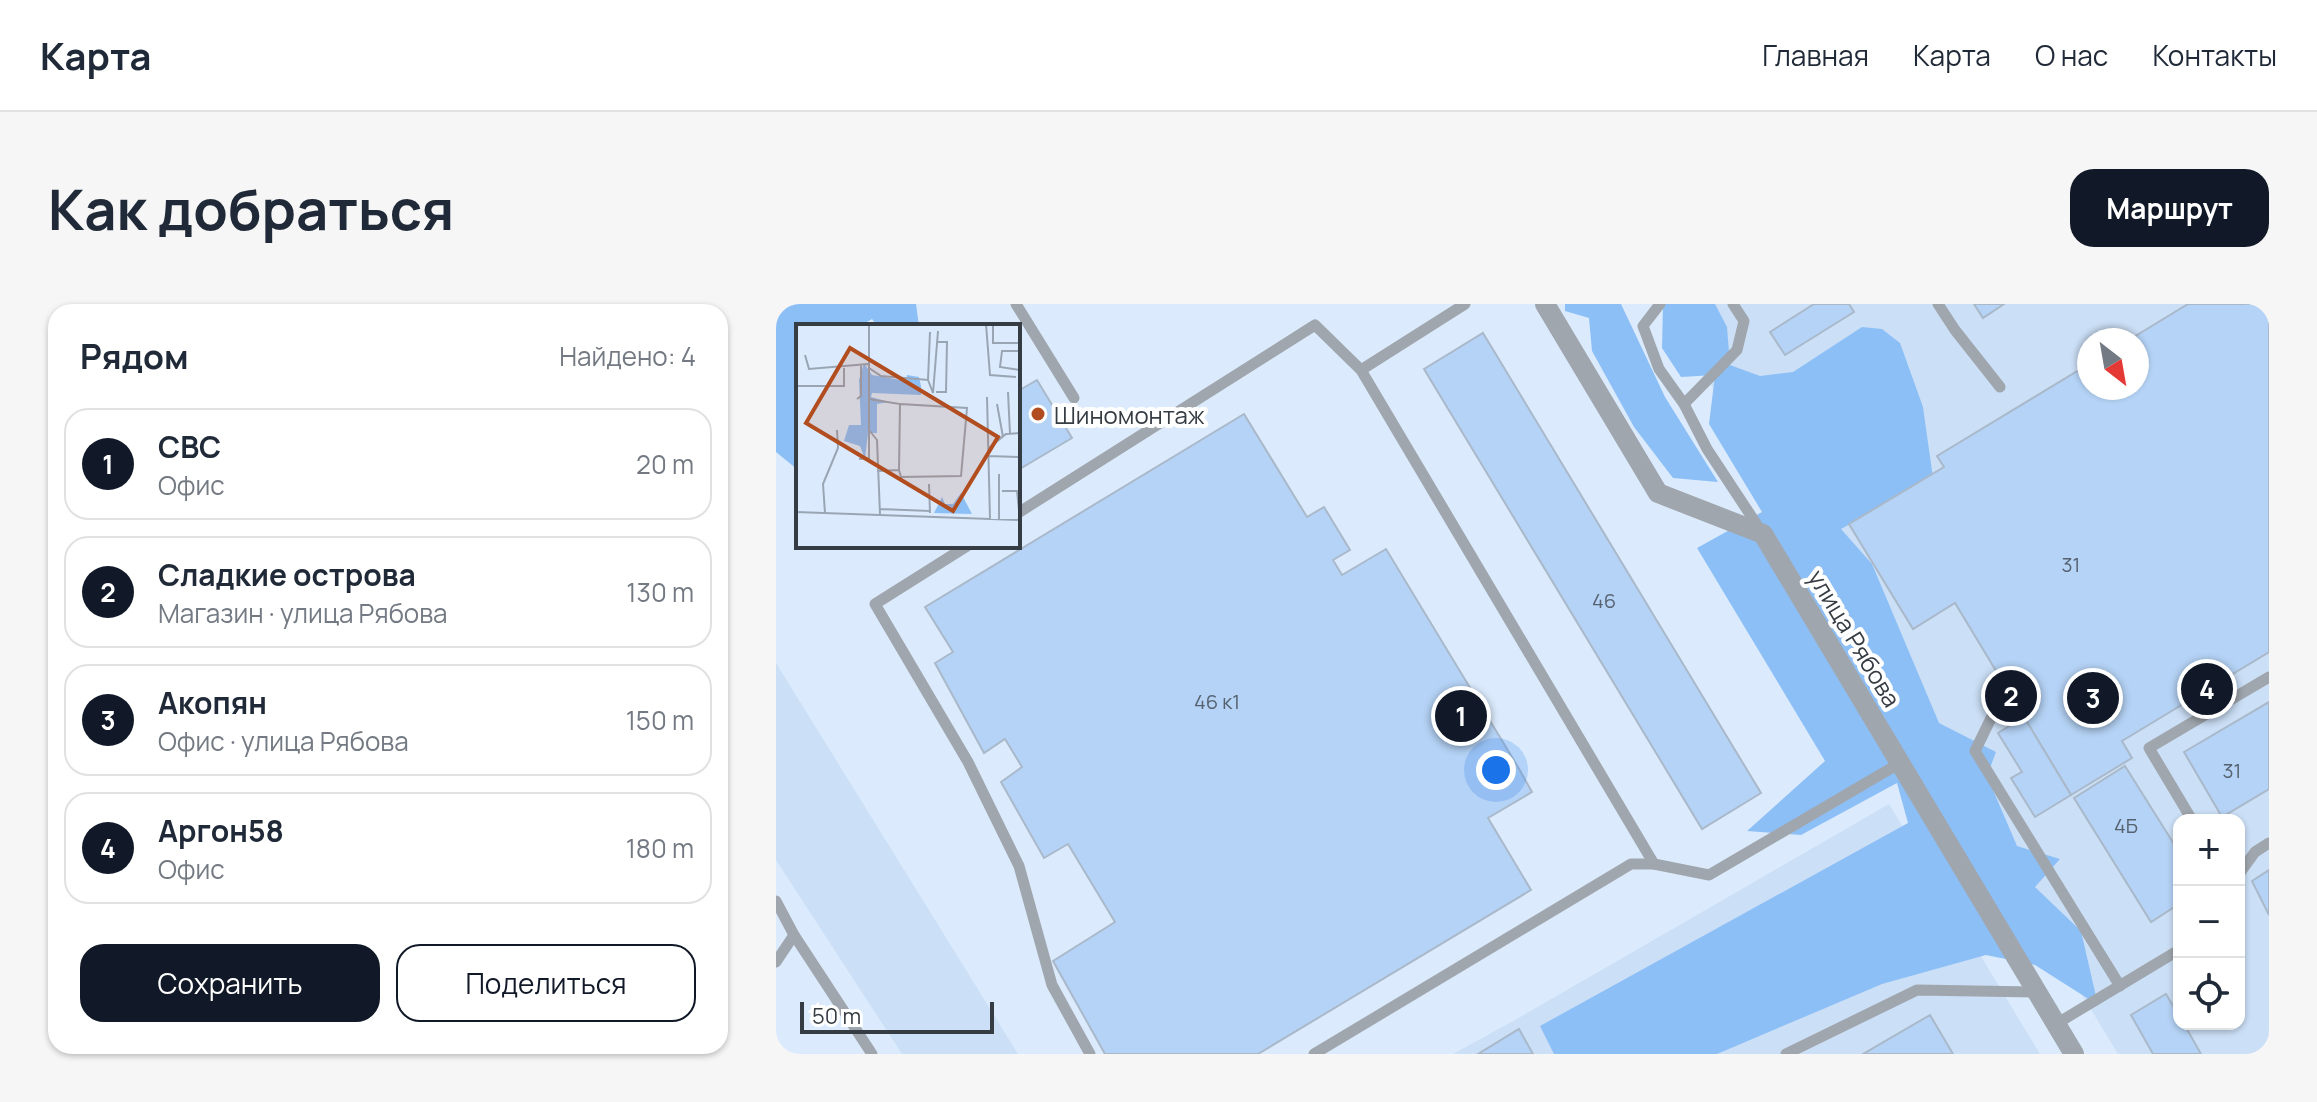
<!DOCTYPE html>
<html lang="ru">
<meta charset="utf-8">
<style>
body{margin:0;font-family:Manrope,sans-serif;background:#f6f6f7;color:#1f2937}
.controls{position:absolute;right:24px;bottom:24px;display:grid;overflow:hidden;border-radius:16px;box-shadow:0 2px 6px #0004}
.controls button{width:72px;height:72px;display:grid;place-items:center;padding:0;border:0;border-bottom:2px solid #e0e1e3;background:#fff;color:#1f2937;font:40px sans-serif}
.compass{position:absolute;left:1301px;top:24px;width:72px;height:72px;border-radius:50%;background:#fff;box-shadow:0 2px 6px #0004;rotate:149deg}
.scale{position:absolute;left:24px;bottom:20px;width:194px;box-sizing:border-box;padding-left:8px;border:4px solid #363c43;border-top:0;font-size:22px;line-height:28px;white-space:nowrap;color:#363c43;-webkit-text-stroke:6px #fff;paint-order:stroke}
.you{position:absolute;left:720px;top:466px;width:28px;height:28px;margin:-20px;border:6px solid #fff;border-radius:50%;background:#1a73e8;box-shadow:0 0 0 12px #1a73e833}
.badge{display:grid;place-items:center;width:52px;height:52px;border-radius:50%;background:#111827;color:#fff;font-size:26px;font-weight:700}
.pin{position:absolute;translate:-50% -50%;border:4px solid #fff;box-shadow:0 2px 8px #0006}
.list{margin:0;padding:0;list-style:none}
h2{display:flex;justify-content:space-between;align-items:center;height:104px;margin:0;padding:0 32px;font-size:34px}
h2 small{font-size:26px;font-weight:400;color:#747a83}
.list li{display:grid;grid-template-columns:52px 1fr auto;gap:24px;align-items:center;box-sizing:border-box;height:112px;margin:0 16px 16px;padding:0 16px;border:2px solid #e0e1e3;border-radius:24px}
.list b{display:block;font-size:30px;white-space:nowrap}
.list p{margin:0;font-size:26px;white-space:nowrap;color:#747a83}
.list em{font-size:26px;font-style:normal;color:#747a83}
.actions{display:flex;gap:16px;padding:24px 32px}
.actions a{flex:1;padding:18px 0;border:2px solid #111827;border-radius:24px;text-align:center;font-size:28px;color:#111827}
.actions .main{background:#111827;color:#fff}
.icon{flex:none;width:44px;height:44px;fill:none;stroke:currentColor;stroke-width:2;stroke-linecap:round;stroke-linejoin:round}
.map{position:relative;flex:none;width:1493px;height:750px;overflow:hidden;border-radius:24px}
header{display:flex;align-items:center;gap:48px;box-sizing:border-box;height:112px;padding:0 40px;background:#fff;border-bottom:2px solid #e0e1e3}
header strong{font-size:38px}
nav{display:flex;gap:44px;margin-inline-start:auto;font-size:28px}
.intro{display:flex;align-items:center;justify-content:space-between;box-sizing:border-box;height:192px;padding:0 48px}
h1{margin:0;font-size:56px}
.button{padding:20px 36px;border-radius:24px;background:#111827;color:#fff;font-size:28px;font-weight:700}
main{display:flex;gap:48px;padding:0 48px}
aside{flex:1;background:#fff;border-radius:24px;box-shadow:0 2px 6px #0004}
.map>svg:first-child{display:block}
.built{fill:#cbdff6;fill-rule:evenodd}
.green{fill:#8dbff7}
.building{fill:#b5d3f6;stroke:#aab9ca;stroke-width:2}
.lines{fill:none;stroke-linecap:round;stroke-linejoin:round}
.lane{stroke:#a0a6ae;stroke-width:11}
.street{stroke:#a0a6ae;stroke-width:20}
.poi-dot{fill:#b24d1f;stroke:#fff;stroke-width:3}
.labels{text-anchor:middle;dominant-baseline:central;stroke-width:8;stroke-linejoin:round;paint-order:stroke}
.number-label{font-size:20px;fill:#566270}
.poi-label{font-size:24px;fill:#363c43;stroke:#fff;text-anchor:start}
.street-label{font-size:24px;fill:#363c43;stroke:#fff}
.inset-road{fill:none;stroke:#99a5b3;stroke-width:2}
.view{fill:#b24d1f;fill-opacity:0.15;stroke:#b24d1f;stroke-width:4}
.inset-edge{fill:none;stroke:#363c43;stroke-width:4}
</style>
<header>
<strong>Карта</strong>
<nav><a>Главная</a><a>Карта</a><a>О нас</a><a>Контакты</a></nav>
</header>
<div class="intro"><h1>Как добраться</h1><a class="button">Маршрут</a></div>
<main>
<aside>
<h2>Рядом<small>Найдено: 4</small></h2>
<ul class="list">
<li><span class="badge">1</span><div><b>СВС</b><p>Офис</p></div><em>20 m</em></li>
<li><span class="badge">2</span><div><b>Сладкие острова</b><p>Магазин · улица Рябова</p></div><em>130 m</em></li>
<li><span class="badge">3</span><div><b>Акопян</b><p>Офис · улица Рябова</p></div><em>150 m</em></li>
<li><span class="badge">4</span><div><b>Аргон58</b><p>Офис</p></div><em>180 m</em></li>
</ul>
<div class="actions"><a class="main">Сохранить</a><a>Поделиться</a></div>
</aside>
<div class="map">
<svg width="1493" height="750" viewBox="0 0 1493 750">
<rect width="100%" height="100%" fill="#dbebfd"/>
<!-- built -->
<g class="built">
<path d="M886,0H1493V750H1342ZM1313,36H1361V84H1313ZM1403,516H1463V720H1403Z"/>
<path d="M0,359L242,750H126L0,556Z"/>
<path d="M1113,500L1264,750H677L739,716Z"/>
</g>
<!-- green -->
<g class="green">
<path d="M0,0H140L143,22H101L96,15L84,22H22V66L19,71L22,78V166L0,148Z"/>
<path d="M789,0H845L889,93L942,178L897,174L858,123L816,47L813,14L789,7Z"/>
<path d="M887,0H939L951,23L954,61L984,72L1017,68L1086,23L1106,25L1124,39L1147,103L1157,174L1065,225L1096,260L1163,419L1220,448L1211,472L1241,542L1284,555L1259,583L1305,627L1322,701L1259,661L1210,651L1106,680L941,750H778L764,722L1132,519L1121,479L1025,531L971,527L1049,457L921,244L986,208L933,120L939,71L905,73L886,44Z"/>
</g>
<!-- building -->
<g class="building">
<path d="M1038,0H1073L1078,8L1009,51L994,28Z"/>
<path d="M1198,0H1228L1207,14Z"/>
<path d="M1412,0H1493V348L1346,437L1356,454L1295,491L1179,299L1137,325L1073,220L1168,163L1161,152L1313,60V84H1361V36H1353Z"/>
<path d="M707,29L985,489L926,525L648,65Z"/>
<path d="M261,76L296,134L242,166V87Z"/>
<path d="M468,110L531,213L548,203L574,246L557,256L566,271L610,245L742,463L756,488L712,514L755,586L482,750H329L277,657L339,618L292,540L268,554L225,478L246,463L229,435L208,449L159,359L177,348L149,303Z"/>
<path d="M1493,398V485L1446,513L1408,448Z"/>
<path d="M1248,413L1295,491L1259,513L1235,474L1246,468L1222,429Z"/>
<path d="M1349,462L1403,548V600L1375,618L1298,494Z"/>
<path d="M1493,566V611L1476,577Z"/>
<path d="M1390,690L1403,712V720H1408L1425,750H1377L1355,711Z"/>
<path d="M1154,711L1177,750H1087Z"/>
<path d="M743,725L757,750H702Z"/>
</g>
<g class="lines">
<!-- lane -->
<g class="lane">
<path d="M240,0L298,94"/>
<path d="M689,0L585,66L878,560L933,571L1124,459"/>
<path d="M884,0L867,22L883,65L908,100L931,145L985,227"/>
<path d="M1162,0L1179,26L1224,83"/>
<path d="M908,100L961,46L968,17L957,0"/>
<path d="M242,209L539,21L585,66"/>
<path d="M191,242L99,300L192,458L243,562L276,681L314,750"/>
<path d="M1220,404L1199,447L1344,682"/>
<path d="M1416,516L1373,444L1493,373"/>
<path d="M1463,570L1479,548L1493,539"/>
<path d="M0,597L18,631L96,750"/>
<path d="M0,658L18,631"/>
<path d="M1280,720L1403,646"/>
<path d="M538,750L855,560H878"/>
<path d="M1010,750L1141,686L1261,688"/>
</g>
<!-- street -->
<path class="street" d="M769,0L882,189L987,230L1298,750"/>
</g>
<!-- markers -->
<circle class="poi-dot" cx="262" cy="110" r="8"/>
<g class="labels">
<!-- number labels -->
<g class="number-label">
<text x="1295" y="260">31</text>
<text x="828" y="296">46</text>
<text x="441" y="397">46 к1</text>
<text x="1456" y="466">31</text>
<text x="1350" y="521">4Б</text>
</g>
<!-- poi labels -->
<g class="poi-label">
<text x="278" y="110">Шиномонтаж</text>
</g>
<!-- street labels -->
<g class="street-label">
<text transform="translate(1079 334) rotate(59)">улица Рябова</text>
</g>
</g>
<!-- overview -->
<g transform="translate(20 20)">
<rect width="224" height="224" fill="#dbebfd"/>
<path d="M68,39L76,51L110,57L111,51L123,53L125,62V71L76,69L75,73L93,78L81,80V109H72L69,135L64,122L48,117L53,101H65L63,56ZM165,169L176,190L138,189L146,173L149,180H157Z" fill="#8dbff7"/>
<path class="inset-road" d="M73,0V106L81,116L84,190M190,0L194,51L220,53M197,0V19H224M224,27H206L204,43L224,46M9,31L13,45L72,40M73,44L85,52L132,56L134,8M132,56L137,69L142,7M0,62H48V44M140,68H150L151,18H141M212,68L214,110M191,73L194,195M61,75L65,72V40M73,75L104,80L103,146L81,147M201,80L207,113M193,124L210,110L224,109M192,132L224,133M63,135L73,134V107M103,146L105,153L165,152L171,84L104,80M133,160L134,189M84,185L134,187M0,188L224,196L221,167H206M29,189L27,160L42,124L41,106M203,195V150"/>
<path class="view" d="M54,24L202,113L157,187L10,99Z"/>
<rect width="224" height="224" class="inset-edge"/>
</g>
</svg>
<div class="controls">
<button>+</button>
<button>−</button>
<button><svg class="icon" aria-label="locate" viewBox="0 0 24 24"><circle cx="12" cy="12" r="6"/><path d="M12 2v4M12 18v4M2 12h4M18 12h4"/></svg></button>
</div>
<svg class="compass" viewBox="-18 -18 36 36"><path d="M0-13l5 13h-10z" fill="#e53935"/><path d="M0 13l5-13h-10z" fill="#747a83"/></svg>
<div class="scale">50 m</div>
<div class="you"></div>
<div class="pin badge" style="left:685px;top:412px">1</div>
<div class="pin badge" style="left:1235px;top:392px">2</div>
<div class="pin badge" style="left:1317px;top:394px">3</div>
<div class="pin badge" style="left:1431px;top:385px">4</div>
</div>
</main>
